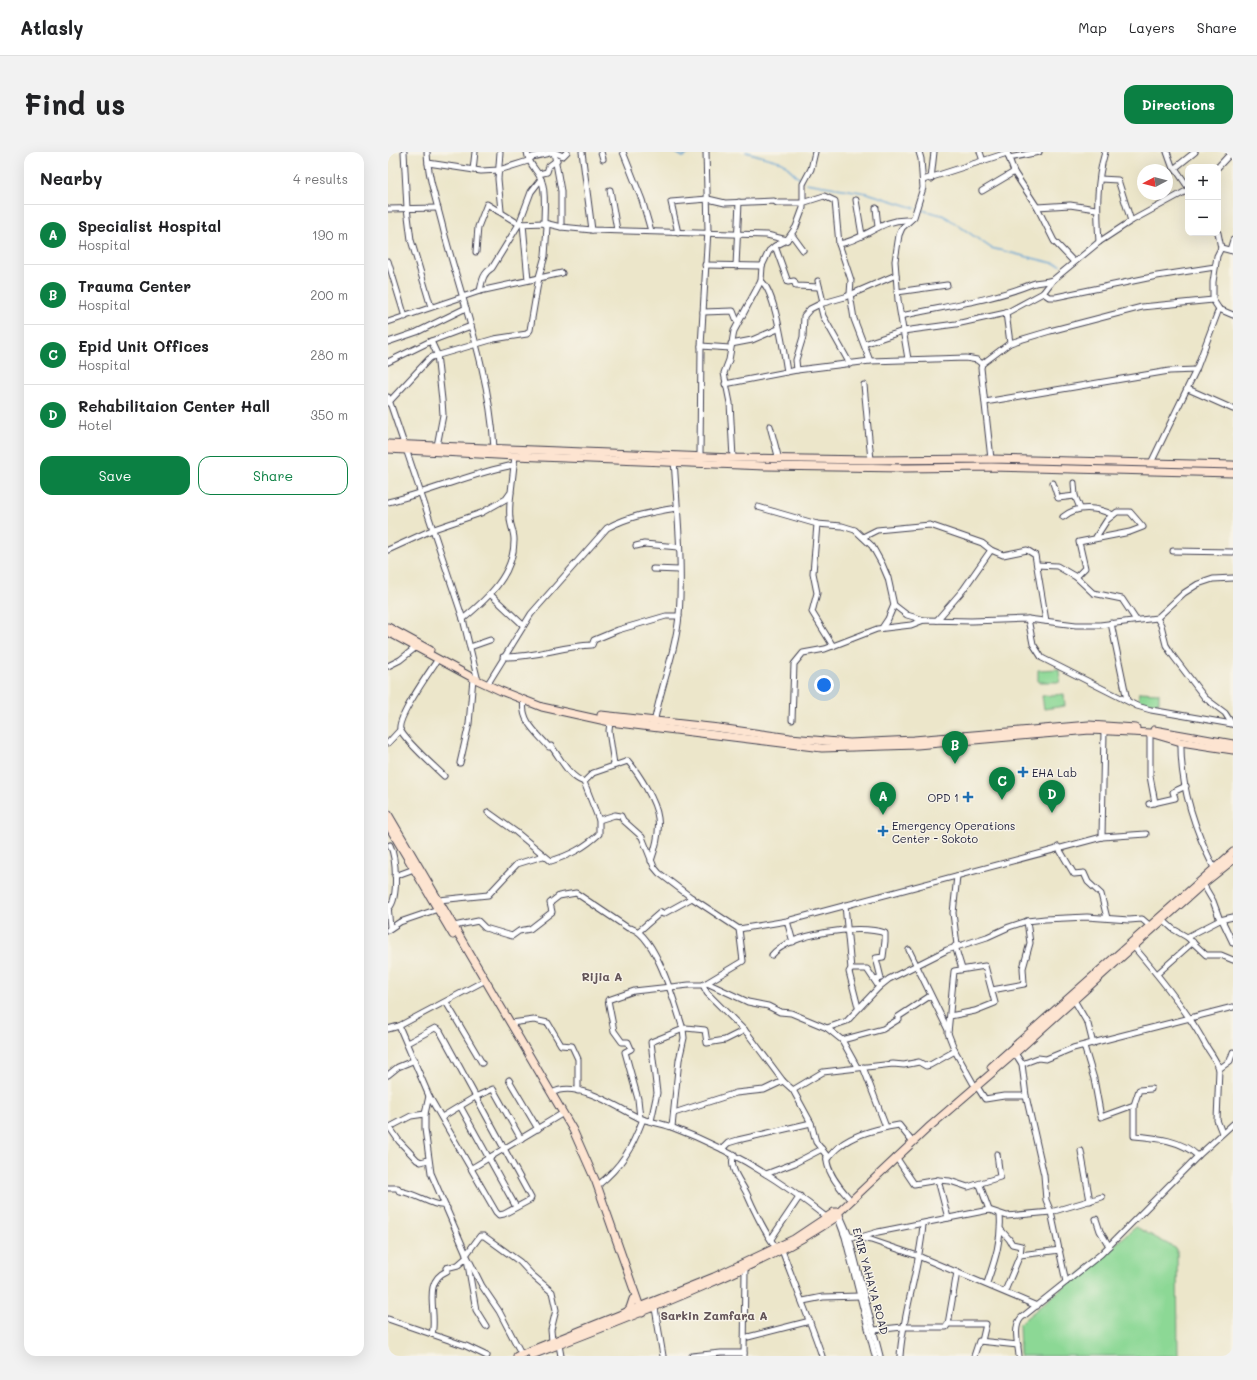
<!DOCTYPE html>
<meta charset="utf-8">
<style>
body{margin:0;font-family:Mali,sans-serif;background:#f2f2f2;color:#202124}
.controls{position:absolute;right:12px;top:12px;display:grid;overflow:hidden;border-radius:8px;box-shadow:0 4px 16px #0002}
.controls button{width:36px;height:36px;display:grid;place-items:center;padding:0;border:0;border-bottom:1px solid #e0e0e0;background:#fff;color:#202124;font:20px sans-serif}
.compass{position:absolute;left:749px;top:12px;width:36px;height:36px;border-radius:50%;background:#fff;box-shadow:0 4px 16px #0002;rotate:263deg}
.you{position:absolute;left:436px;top:533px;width:14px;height:14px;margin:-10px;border:3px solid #fff;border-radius:50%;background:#1a73e8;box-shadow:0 0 0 6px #1a73e833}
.badge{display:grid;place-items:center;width:26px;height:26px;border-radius:50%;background:#0b8043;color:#fff;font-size:13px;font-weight:700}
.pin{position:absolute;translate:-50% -33px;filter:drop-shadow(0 1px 2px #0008)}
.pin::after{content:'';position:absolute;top:21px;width:14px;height:12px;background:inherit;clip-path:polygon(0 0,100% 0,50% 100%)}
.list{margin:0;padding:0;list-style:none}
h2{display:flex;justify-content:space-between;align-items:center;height:52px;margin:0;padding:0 16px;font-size:17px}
h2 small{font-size:13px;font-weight:400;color:#757577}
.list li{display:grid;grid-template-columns:26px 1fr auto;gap:12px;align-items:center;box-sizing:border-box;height:60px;padding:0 16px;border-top:1px solid #e0e0e0}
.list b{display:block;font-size:15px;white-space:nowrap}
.list p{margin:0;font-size:13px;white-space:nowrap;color:#757577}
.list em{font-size:13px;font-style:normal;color:#757577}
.actions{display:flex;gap:8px;padding:12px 16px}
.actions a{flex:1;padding:9px 0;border:1px solid #0b8043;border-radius:12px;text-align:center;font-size:14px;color:#0b8043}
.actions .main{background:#0b8043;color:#fff}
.map{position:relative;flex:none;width:845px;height:1204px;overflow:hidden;border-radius:12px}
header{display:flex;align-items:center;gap:24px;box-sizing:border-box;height:56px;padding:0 20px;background:#fff;border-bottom:1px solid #e0e0e0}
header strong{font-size:19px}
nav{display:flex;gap:22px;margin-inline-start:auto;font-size:14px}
.intro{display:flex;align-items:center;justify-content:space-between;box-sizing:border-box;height:96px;padding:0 24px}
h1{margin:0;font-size:28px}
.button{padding:10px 18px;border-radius:12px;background:#0b8043;color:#fff;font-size:14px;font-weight:700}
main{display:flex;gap:24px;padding:0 24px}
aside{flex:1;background:#fff;border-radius:12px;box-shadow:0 4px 16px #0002}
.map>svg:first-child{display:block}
.green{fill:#8cd895;stroke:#577d68}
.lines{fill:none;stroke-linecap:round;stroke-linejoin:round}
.stream{stroke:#60a1d3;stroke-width:1.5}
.street-casing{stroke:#403f50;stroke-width:7}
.secondary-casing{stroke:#403f50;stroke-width:9}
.street{stroke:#fff;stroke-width:5}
.secondary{stroke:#fde4d1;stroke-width:7}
.poi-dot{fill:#1f6fb2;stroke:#f7f3e8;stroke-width:1.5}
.labels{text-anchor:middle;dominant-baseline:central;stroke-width:3;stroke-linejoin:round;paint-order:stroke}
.poi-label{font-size:11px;fill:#22223b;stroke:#f7f3e8;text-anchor:start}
.street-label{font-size:11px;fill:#22223b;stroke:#f7f3e8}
.neighbourhood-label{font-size:12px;font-weight:bold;fill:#625357;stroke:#f7f3e8}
</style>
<header>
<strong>Atlasly</strong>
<nav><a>Map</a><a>Layers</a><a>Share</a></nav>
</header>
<div class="intro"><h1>Find us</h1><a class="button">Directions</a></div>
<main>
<aside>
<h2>Nearby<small>4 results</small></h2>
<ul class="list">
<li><span class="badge">A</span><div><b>Specialist Hospital</b><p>Hospital</p></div><em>190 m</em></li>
<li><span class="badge">B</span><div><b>Trauma Center</b><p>Hospital</p></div><em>200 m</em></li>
<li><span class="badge">C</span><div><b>Epid Unit Offices</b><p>Hospital</p></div><em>280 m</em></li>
<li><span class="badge">D</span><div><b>Rehabilitaion Center Hall</b><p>Hotel</p></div><em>350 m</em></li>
</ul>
<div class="actions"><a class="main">Save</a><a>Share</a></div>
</aside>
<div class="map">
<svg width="845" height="1204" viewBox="0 0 845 1204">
<rect width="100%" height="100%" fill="#f7f3e8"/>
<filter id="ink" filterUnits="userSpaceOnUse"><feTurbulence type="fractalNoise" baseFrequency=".025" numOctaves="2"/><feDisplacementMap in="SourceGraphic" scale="8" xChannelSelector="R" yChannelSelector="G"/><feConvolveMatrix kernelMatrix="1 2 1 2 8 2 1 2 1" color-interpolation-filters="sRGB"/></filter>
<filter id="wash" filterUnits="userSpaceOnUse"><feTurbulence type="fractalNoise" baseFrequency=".012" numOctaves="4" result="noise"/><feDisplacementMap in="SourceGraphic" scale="16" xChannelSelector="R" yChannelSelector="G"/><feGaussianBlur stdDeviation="0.9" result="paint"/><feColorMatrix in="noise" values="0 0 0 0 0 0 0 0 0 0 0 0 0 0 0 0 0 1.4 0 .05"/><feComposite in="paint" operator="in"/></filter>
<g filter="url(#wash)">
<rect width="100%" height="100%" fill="#ece6ca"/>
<!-- green -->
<g class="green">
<path d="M671,517L672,530H650V518Z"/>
<path d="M751,540L771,541V551L750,550Z"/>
<path d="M676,542L677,554L656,557L654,544Z"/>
<path d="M748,1075L789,1097L790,1204H632L631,1172Z"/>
</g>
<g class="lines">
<!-- stream -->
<g class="stream">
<path d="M287,0L295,5L303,0"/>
<path d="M358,0L394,10L414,29"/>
<path d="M418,31L479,41L527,56"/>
<path d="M530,57L554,63L561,67L603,96L673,113"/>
</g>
</g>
</g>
<g filter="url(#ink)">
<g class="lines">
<!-- street casing -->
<g class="street-casing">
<g id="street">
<path d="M16,0L19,56L23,88L43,155"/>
<path d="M39,0C40,27 50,54 56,80C75,151 102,222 106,296"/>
<path d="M166,0L173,39V75"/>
<path d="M194,0L204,78"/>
<path d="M213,0L215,7"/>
<path d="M235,0L254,48L263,79"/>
<path d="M592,0L595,9"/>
<path d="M619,0L626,20L649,55L666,89L686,110"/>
<path d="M779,0L784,14L787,16"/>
<path d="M621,6L651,0"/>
<path d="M40,11L93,19L111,18L140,9L144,5L166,0L175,4L179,0"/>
<path d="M830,15L844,0"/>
<path d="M85,18L87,0"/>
<path d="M151,22L159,20L161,14L169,8"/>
<path d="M543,27L546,0"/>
<path d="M712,27L730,28L743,69"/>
<path d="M535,28L619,1"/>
<path d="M800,35L787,16L807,0"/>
<path d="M222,38L229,78"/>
<path d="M594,39L626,20"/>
<path d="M468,48L474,83"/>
<path d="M649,55L682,53L708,57"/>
<path d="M488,56L490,75"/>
<path d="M0,57L50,56"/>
<path d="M110,59H113L110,27L112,0"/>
<path d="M135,72L140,128"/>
<path d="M290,81L283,50L320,47L337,51L386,49L389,51H414L436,44L447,49L451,92L463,128L462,142L466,167L482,209"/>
<path d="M830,81L833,96L829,104L825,130V148L831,157L845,163"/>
<path d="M404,83L415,98"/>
<path d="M711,90C709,60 708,30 717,0"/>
<path d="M451,92C477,88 494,66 521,68"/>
<path d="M387,94L400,130L406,129L408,134L431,135"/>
<path d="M833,96L845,99"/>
<path d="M842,98L845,88"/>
<path d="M88,100L90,75L99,52L131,72L156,71L173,75L204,78L379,83L399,88"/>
<path d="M0,109L17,165"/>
<path d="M317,113L374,114"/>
<path d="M348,114L351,50"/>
<path d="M373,129C387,138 396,201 399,220"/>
<path d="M430,129L435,150"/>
<path d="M92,139C94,129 95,121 104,116L131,72L143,40L153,27"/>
<path d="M509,140L559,133"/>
<path d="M655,141L661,145H668L769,124L827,115"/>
<path d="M315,160L345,159L349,169"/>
<path d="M618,161L622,191"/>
<path d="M513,164C557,154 602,149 644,132C651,129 657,131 664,128"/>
<path d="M0,170L92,139L174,121"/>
<path d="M43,189L49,202L54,248L55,263L49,294"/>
<path d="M0,190L29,180L78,156"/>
<path d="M343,192L364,188L390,177"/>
<path d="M476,192L515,179L568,172L618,161L655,141L665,128L711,90L743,69L800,38"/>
<path d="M313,194L342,196"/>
<path d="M520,207L510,148L507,109L511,83L514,76L526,65L535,36L533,7L531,0"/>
<path d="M0,210L43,189L83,174"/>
<path d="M462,212L435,164L432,152L457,145L508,123"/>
<path d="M409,218L408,208L415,185L416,164L422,157L432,152"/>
<path d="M337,232L409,218L482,209L578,206L589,208L594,212"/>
<path d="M476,233L483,308"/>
<path d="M800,237L845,257"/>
<path d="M0,245L16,292"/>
<path d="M597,250L781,219L808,218"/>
<path d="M0,251L41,207L44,205L106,187L139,182L142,178L151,125L157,104L159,74L156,71C156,59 158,40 154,30C150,17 141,15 139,0"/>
<path d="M382,274L390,304"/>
<path d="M18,297L75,467L89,525"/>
<path d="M312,304L313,194L320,78L318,0"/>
<path d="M345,306L342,251L336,221L341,208L346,179L373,129L374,114L381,99L387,94L399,88L408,75L415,56V32L423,17L427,0"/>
<path d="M603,307L593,216L594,212L622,191L662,179L754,155L825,148"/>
<path d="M763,311L808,218L831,157"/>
<path d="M665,331L670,346L687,344"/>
<path d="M686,331L687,344L692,356"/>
<path d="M0,350C43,340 83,321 126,313"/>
<path d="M370,355L429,372L454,374L467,378L484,394L494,412L500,426L506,453L519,463L536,468"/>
<path d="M675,365C689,353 709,355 725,363"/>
<path d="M429,372L425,421L429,441L424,460L445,494"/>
<path d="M475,385L489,378L542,373L594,391L603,398L615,403L639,398L647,403L658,469"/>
<path d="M248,394L256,392L290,395"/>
<path d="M0,398L46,377L93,361L118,347L123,340L127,304"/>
<path d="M785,399L845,400"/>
<path d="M649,413L669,414L688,425L705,441L734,447L748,468"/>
<path d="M265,417L291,418"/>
<path d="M688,425L697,416L691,390L742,380L755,375L742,360H729L719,368L708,385"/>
<path d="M103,443L135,473"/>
<path d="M769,466L773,473L778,493L785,504L817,546L837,561L844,572"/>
<path d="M75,467C99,447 127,422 126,387C126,380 122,373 122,366C121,358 122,349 123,341"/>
<path d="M640,467L645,492L654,506L749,554L763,558L844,572"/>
<path d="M549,468L575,438L603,398"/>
<path d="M723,471L739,548"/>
<path d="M494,476L500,467L506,453"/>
<path d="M82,495L102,488"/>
<path d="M115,505C147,506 173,494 204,493L206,488L230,478L278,464H291"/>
<path d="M50,507C42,519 9,566 12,577C16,588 47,615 56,624"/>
<path d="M0,514L12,508L27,496"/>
<path d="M101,530L143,462L219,376C241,364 264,360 289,356"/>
<path d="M136,548C132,569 149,581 161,595L163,594C173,607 180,624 196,630"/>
<path d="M404,568L406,512L415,501L437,497L489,477L523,473L536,468L583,469L640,467L688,473H712L769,466L796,441L810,432L825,427L845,426"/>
<path d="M222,570L221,579L226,612"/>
<path d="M266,572C272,536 288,500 291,463C295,412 289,358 286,307"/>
<path d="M762,581V624L767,651"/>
<path d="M793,590C792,633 807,678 826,716"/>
<path d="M0,591L12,578"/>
<path d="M72,611L81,572L85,526"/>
<path d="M761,652L787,646L785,640L798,634"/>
<path d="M100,660L128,680L163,709C182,703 196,696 211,682V668L196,630L205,621L240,609C251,622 268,649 270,666C272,681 268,695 263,709"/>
<path d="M211,668L227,663L233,664L235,668L254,685L266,715L271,721L304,746L351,777L399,769L714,685L716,579"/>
<path d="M714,685L758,682"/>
<path d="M670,695L686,722L696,721L700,730L713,742L719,766"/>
<path d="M7,724L26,717"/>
<path d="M815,732L825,749L832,768"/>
<path d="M51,748L100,743L129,712L155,704"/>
<path d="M0,752L1,756C11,746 8,705 2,693"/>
<path d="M0,753L2,776"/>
<path d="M457,753L463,817H479L491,835"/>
<path d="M775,768L785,777L799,785L818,803H833L845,808"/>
<path d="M834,768L845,791"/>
<path d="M399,769L405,790"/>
<path d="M66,774L90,769L97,776L124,784L131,779L142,777L164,760L162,751L171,744L188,741L240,776C266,776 288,855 295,877L296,886L291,908L284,975"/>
<path d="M0,778L12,770L50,757"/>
<path d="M251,779L273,760L275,762L304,746"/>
<path d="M799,785L832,768L845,765"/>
<path d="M569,793L565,761L569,724"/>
<path d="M567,794L574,817"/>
<path d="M746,795C770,823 800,860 817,892C822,901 828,907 831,917"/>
<path d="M521,798L560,878"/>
<path d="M384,803C402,781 471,772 497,781V789L495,805L488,806L493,826L487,828"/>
<path d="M463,817L461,820L470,855"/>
<path d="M769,822L805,790"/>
<path d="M319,831L360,850L380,854L392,860L403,861L439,876L454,888L469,915"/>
<path d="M315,833L319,841L360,882L395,929L405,938L423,971L428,990L439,1004C437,1017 452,1036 460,1045"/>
<path d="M604,838L636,832L635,816L642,791L639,769"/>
<path d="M686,848L700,872L705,892"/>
<path d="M58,850L94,911"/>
<path d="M562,864L587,859L607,851L597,814L566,819L560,881L567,899L585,931"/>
<path d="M123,871L146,868L160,871L173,893L184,894L190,907V939"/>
<path d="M11,874L41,944L108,1060L111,1063L116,1062L142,1048L143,1046L52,879L47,876L19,891"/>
<path d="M439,876L459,869L491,835L501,827L559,798L599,785L621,775L639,769L657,767L699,765L741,768L754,767L761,773"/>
<path d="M0,877L11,874L94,830"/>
<path d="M454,888L495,877L511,867L510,865L542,844"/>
<path d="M696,894L706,927L713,965L746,953"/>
<path d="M627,901L634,912L638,944L656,1023L658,1048L663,1060L678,1130"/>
<path d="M634,912L650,906L658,907L685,896L845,855"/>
<path d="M475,915L498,975"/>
<path d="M0,923L10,915L27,908"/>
<path d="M121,928L150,977"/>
<path d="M588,933L597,947L616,944H638"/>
<path d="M763,937L751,938L746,953V984C769,986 793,988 810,1004"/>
<path d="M405,938L435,920L505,912L516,913L531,910L538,914L542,913L567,899"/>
<path d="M164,941C188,927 229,955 251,966C261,970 273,971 283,975C340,996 391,1027 438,1065"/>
<path d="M41,944L37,962V977L43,1021L79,1104L94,1134L111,1159L134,1203"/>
<path d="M72,954L128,1055"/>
<path d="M286,961L348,941L376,938L395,929"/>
<path d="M54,965L87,945L105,937L133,987"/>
<path d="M252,966L250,947L237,900L243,897L240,890H234L226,879L220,848L246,839L301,833H315L355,809L351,777"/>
<path d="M263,969L269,941L263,890L298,876L317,878L319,891L337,888L357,878"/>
<path d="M0,976L23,964L37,962"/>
<path d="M2,976L11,989L29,1008L33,1010L40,1008"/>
<path d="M834,981L829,968L831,917L842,909L845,900"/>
<path d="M334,997L340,991L350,988L423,971"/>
<path d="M693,999L702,1049"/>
<path d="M346,1002C340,1017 353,1029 359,1042C368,1063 375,1077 388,1096"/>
<path d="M508,1005L526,1032L550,1028L562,1029L580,1035L612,1025L609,1002"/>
<path d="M439,1007C443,1003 447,997 452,994C466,982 493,976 511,973L522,987"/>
<path d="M84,1016L172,963"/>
<path d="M378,1022L407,1011L434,997"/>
<path d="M550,1028L560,1066"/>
<path d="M592,1033L601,1058"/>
<path d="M209,1034C234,1014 244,996 255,967"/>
<path d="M0,1036H10L11,1039C25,1040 46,1055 56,1053L59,1056"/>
<path d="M451,1061L461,1084L492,1204"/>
<path d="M450,1066L457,1085L487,1204"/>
<path d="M708,1067L712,1079L721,1094"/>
<path d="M613,1078L621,1087L624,1092L633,1094L632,1103"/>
<path d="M461,1084L483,1088L530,1104L649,1154"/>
<path d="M473,1085L490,1080L601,1058L619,1064L663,1060L714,1045"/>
<path d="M383,1087L412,1044"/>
<path d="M394,1098C407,1134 422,1168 434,1204"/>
<path d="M78,1103L92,1084H96L132,1110L144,1123L164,1140L168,1158L163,1178L164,1189"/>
<path d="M79,1107L88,1158L98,1174"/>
<path d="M599,1131C607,1108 614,1087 612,1063"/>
<path d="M617,1139L632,1103L672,1098"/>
<path d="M415,1149L435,1145L472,1144"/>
<path d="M267,1156L275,1204"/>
<path d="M0,1167L78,1194L99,1204"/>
<path d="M560,1172L569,1120"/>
<path d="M486,1178L515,1175H558L560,1172H598L594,1189"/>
<path d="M44,1182C50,1161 33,1130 59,1119L58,1116L70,1113L78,1106"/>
<path d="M356,1186L422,1169"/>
<path d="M171,1193L173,1204"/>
<path d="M304,1204L333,1201H356"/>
<path d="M356,1204L357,1117"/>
<path d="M512,1204C515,1159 532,1116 535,1072"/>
<path d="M586,1204L591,1189L630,1193"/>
<path d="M631,1204C630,1192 625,1175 633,1166L713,1102L810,1004L845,972"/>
</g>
</g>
<!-- secondary casing -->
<g class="secondary-casing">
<g id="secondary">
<path d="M0,292L345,306L483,308L603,307L845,313"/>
<path d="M0,297L127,304L377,314L517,316L603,315L845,321"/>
<path d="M0,475L42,498"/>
<path d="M0,480L85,526L113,539L154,555L222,570L434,596L529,593L702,578L762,581L793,590L845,598"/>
<path d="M213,563L331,576L402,586L462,591L526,588L701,573L748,576"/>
<path d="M766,578L845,592"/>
<path d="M0,662L185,978L208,1030L254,1161"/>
<path d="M0,673L65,783"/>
<path d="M603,915L845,700"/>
<path d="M451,1060H446V1065L451,1064V1060L540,976L627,901L815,732L845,708"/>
<path d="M238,1161L242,1156L245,1147"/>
<path d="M144,1203C202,1181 259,1159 316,1134C362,1114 406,1094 447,1066"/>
<path d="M129,1204L326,1125L406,1087L445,1061"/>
</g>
</g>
<!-- street -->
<use href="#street" class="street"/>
<!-- secondary -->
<use href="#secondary" class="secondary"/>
</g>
</g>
<!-- markers -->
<g class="poi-dot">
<path d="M633 614h4v4h4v4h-4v4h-4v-4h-4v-4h4z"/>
<path d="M578 639h4v4h4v4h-4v4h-4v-4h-4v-4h4z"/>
<path d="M493 673h4v4h4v4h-4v4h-4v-4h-4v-4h4z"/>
</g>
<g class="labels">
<!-- poi labels -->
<g class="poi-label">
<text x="644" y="620">EHA Lab</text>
<text x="571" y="645" text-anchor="end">OPD 1</text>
<text x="504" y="673">Emergency Operations<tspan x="504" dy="13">Center - Sokoto</tspan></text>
</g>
<!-- street labels -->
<g class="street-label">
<text transform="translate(483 1129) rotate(75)">EMIR YAHAYA ROAD</text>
</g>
<!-- neighbourhood labels -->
<g class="neighbourhood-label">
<text x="214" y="824">Rijia A</text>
<text x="326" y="1163">Sarkin Zamfara A</text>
</g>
</g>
</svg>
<div class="controls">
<button>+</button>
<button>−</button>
</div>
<svg class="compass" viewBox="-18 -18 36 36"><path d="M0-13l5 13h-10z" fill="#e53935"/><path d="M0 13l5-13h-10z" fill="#757577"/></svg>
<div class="you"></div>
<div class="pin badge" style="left:495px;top:663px">A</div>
<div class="pin badge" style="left:567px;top:612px">B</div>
<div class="pin badge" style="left:614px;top:648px">C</div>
<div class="pin badge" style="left:664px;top:661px">D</div>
</div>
</main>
